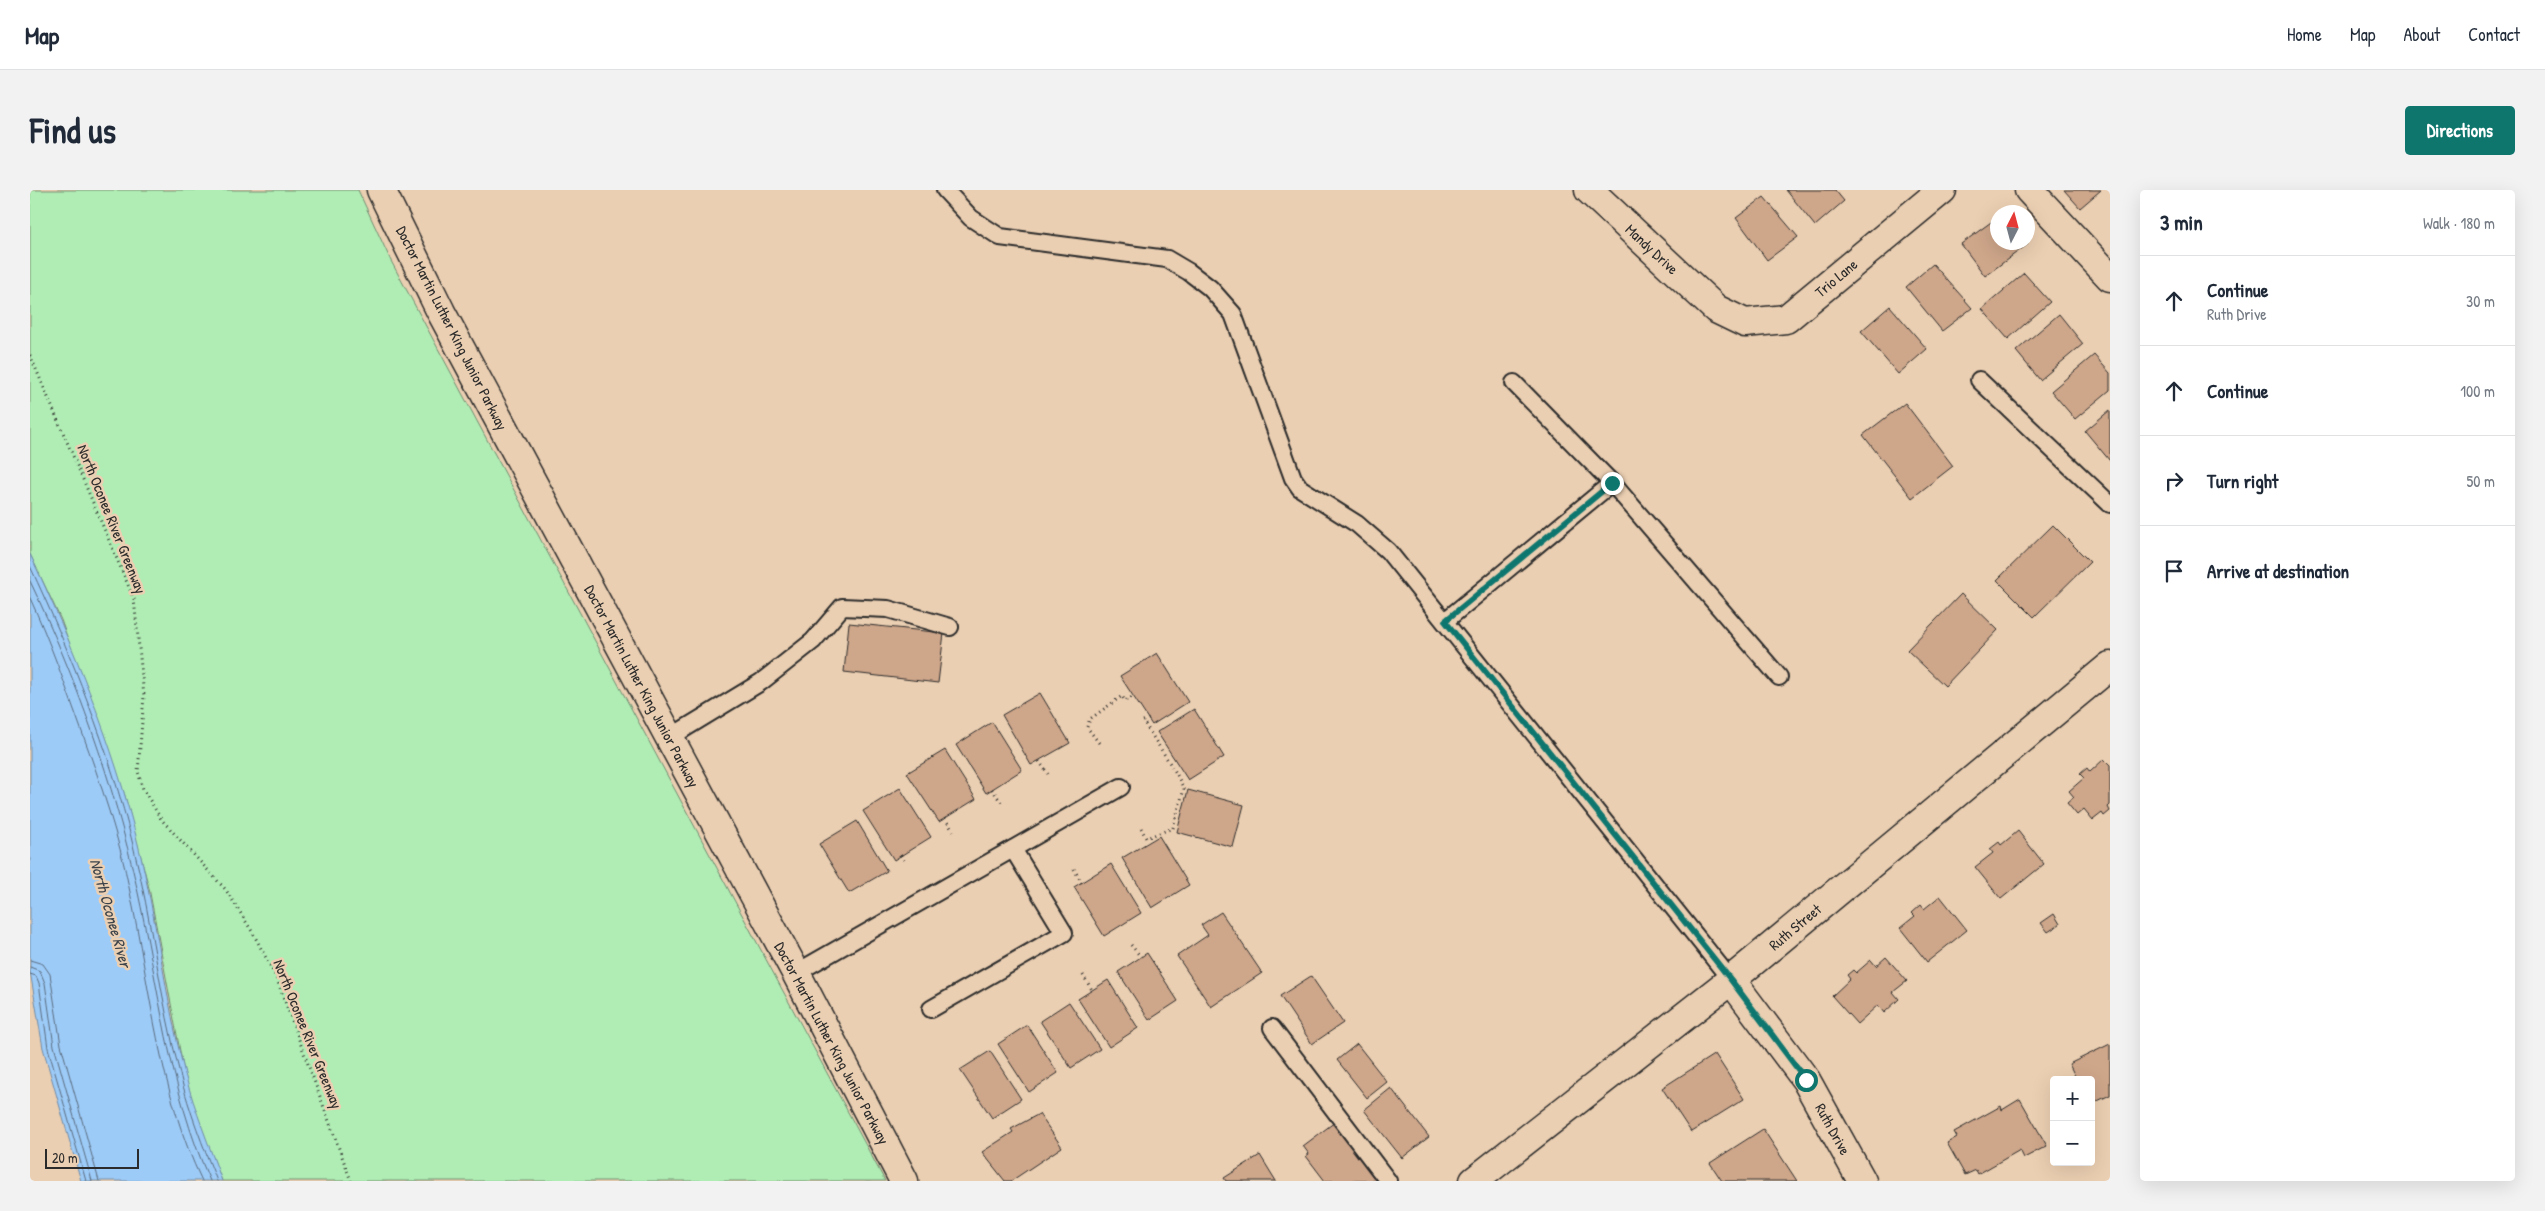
<!DOCTYPE html>
<meta charset="utf-8">
<style>
body{margin:0;font-family:"Patrick Hand",sans-serif;background:#f2f2f3;color:#1f2937}
.controls{position:absolute;right:15px;bottom:15px;display:grid;overflow:hidden;border-radius:5px;box-shadow:0 5px 20px #0002}
.controls button{width:45px;height:45px;display:grid;place-items:center;padding:0;border:0;border-bottom:1px solid #e0e1e3;background:#fff;color:#1f2937;font:25px sans-serif}
.compass{position:absolute;left:1960px;top:15px;width:45px;height:45px;border-radius:50%;background:#fff;box-shadow:0 5px 20px #0002;rotate:6deg}
.scale{position:absolute;left:15px;bottom:12px;width:94px;box-sizing:border-box;padding-left:5px;border:2px solid #2b2b2b;border-top:0;font-size:14px;line-height:18px;white-space:nowrap;color:#2b2b2b;-webkit-text-stroke:4px #ebcfb2;paint-order:stroke}
.stop{position:absolute;width:15px;height:15px;margin:-11px;border:4px solid #0f766e;border-radius:50%;background:#fff}
.stop.end{background:#0f766e;border-color:#fff;box-shadow:0 1px 5px #0008}
.list{margin:0;padding:0;list-style:none}
h2{display:flex;justify-content:space-between;align-items:center;height:65px;margin:0;padding:0 20px;font-size:21px}
h2 small{font-size:16px;font-weight:400;color:#747a83}
.list li{display:grid;grid-template-columns:32px 1fr auto;gap:15px;align-items:center;box-sizing:border-box;height:90px;padding:0 20px;border-top:1px solid #e0e1e3}
.list b{display:block;font-size:19px;white-space:nowrap}
.list p{margin:0;font-size:16px;white-space:nowrap;color:#747a83}
.list em{font-size:16px;font-style:normal;color:#747a83}
.icon{flex:none;width:28px;height:28px;fill:none;stroke:currentColor;stroke-width:2;stroke-linecap:round;stroke-linejoin:round}
.map{position:relative;flex:none;width:2080px;height:991px;overflow:hidden;border-radius:5px}
header{display:flex;align-items:center;gap:30px;box-sizing:border-box;height:70px;padding:0 25px;background:#fff;border-bottom:1px solid #e0e1e3}
header strong{font-size:24px}
nav{display:flex;gap:28px;margin-inline-start:auto;font-size:18px}
.intro{display:flex;align-items:center;justify-content:space-between;box-sizing:border-box;height:120px;padding:0 30px}
h1{margin:0;font-size:35px}
.button{padding:12px 22px;border-radius:5px;background:#0f766e;color:#fff;font-size:18px;font-weight:700}
main{display:flex;gap:30px;padding:0 30px}
aside{flex:1;background:#fff;border-radius:5px;box-shadow:0 5px 20px #0002}
.map>svg:first-child{display:block}
.green{fill:#b0edb4;stroke:#6e8c70}
.water{fill:#9dcbf8;stroke:#6f8ba6}
.lines{fill:none;stroke-linecap:round;stroke-linejoin:round}
.shore{stroke:#596b7d;stroke-width:1}
.building{fill:#cea68a;stroke:#2b2b2b}
.service-casing{stroke:#2b2b2b;stroke-width:20}
.minor-casing{stroke:#2b2b2b;stroke-width:31}
.secondary-casing{stroke:#2b2b2b;stroke-width:31}
.path{stroke:#2b2b2b;stroke-width:3;stroke-dasharray:1 4;stroke-linecap:butt}
.service{stroke:#ebcfb2;stroke-width:16}
.minor{stroke:#ebcfb2;stroke-width:28}
.secondary{stroke:#ebcfb2;stroke-width:28}
.route{stroke:#0f766e;stroke-width:6}
.labels{text-anchor:middle;dominant-baseline:central;stroke-width:5;stroke-linejoin:round;paint-order:stroke}
.street-label{font-size:15px;fill:#2b2b2b;stroke:#ebcfb2}
.water-label{font-size:16px;font-style:italic;fill:#3c434a;stroke:#ebcfb2}
</style>
<header>
<strong>Map</strong>
<nav><a>Home</a><a>Map</a><a>About</a><a>Contact</a></nav>
</header>
<div class="intro"><h1>Find us</h1><a class="button">Directions</a></div>
<main>
<div class="map">
<svg width="2080" height="991" viewBox="0 0 2080 991">
<rect width="100%" height="100%" fill="#ebcfb2"/>
<filter id="ink" filterUnits="userSpaceOnUse"><feTurbulence type="fractalNoise" baseFrequency=".02" numOctaves="2"/><feDisplacementMap in="SourceGraphic" scale="10" xChannelSelector="R" yChannelSelector="G"/><feConvolveMatrix kernelMatrix="1 2 1 2 8 2 1 2 1" color-interpolation-filters="sRGB"/></filter>
<g filter="url(#ink)">
<!-- green -->
<path class="green" d="M0,0H328L361,71L855,991H192L167,927L154,882L119,698L95,606L31,430L0,364Z"/>
<!-- water -->
<path class="water" d="M0,364C43,456 84,555 108,654C127,730 135,808 155,884C165,921 179,955 192,991H51L13,858L0,781Z"/>
<g class="lines">
<!-- shore -->
<g class="shore">
<path d="M0,376C41,464 80,561 103,655C122,731 130,809 150,884C159,921 173,956 187,991"/>
<path d="M0,391C46,488 84,593 107,698C129,797 138,897 180,991"/>
<path d="M0,408C20,452 36,497 52,542C71,594 89,647 100,702C120,798 129,901 172,991"/>
<path d="M0,770L13,774L20,784L31,855L69,991"/>
<path d="M0,777L10,781L15,793L24,856L62,991"/>
<path d="M0,784L6,786L9,793L18,858L56,991"/>
</g>
</g>
<!-- building -->
<g class="building">
<path d="M1756,0H1805L1814,11L1785,36Z"/>
<path d="M2034,0H2071L2050,18Z"/>
<path d="M1734,7L1768,47L1737,70L1706,28Z"/>
<path d="M1968,27V52L1998,54L1955,86L1931,54Z"/>
<path d="M1903,74L1942,118L1912,141L1876,97Z"/>
<path d="M1994,83L2020,112L1978,149L1952,119Z"/>
<path d="M1860,116L1897,159L1868,184L1831,141Z"/>
<path d="M2029,124L2053,154L2010,190L1986,161Z"/>
<path d="M2064,165L2080,183V200L2045,229L2021,201Z"/>
<path d="M1875,213L1923,276L1882,308L1833,245Z"/>
<path d="M2080,220V271L2055,241Z"/>
<path d="M2023,335L2060,372L2004,427L1967,390Z"/>
<path d="M1931,404L1968,440L1915,496L1877,460Z"/>
<path d="M819,433L914,443L908,493L814,482Z"/>
<path d="M1127,463L1158,512L1122,535L1090,486Z"/>
<path d="M1010,503L1040,553L1001,575L972,525Z"/>
<path d="M1164,519L1194,567L1158,590L1127,542Z"/>
<path d="M962,532L992,580L956,603L926,555Z"/>
<path d="M915,560L946,609L909,632L877,583Z"/>
<path d="M2074,569L2080,575V615L2078,617L2080,621L2074,626L2072,623L2063,630L2054,619L2047,625L2037,613L2044,607L2039,601L2054,588L2050,584L2057,578L2060,582Z"/>
<path d="M870,598L901,647L864,670L833,621Z"/>
<path d="M1158,600L1214,615L1203,657L1147,642Z"/>
<path d="M827,631L857,681L819,703L789,654Z"/>
<path d="M1988,641L2014,674L1971,709L1945,677L1963,663L1960,659L1969,652L1971,655Z"/>
<path d="M1129,646L1159,695L1122,718L1092,668Z"/>
<path d="M1081,674L1111,723L1074,746L1044,697Z"/>
<path d="M1910,706L1937,740L1897,772L1870,738L1885,726L1882,723L1891,715L1894,719Z"/>
<path d="M1191,722L1232,783L1181,817L1147,766L1178,745L1171,735Z"/>
<path d="M2024,724L2030,734L2018,742L2011,733Z"/>
<path d="M1117,763L1148,811L1119,830L1088,782Z"/>
<path d="M1856,767L1877,791L1863,802L1869,809L1854,823L1848,815L1827,834L1802,806L1820,789L1817,785L1823,780L1826,783L1841,770L1846,776Z"/>
<path d="M1281,786L1313,833L1282,854L1250,806Z"/>
<path d="M1078,790L1108,838L1079,857L1048,809Z"/>
<path d="M1039,812L1070,859L1041,878L1010,831Z"/>
<path d="M997,835L1028,883L999,902L968,854Z"/>
<path d="M1327,854L1357,892L1337,908L1307,870Z"/>
<path d="M2080,854V905L2061,914V890H2047L2039,874Z"/>
<path d="M960,861L991,909L962,928L930,880Z"/>
<path d="M1685,864L1714,909L1661,942L1632,898Z"/>
<path d="M1361,898L1399,947L1372,968L1334,920Z"/>
<path d="M1990,909L2017,956L1994,968L1990,960L1948,984L1946,980L1935,985L1917,953L1927,947L1924,942L1971,916L1972,920Z"/>
<path d="M1009,924L1032,957L981,991H975L952,962L983,942L981,939Z"/>
<path d="M1305,932L1347,989L1344,991H1295L1276,966L1279,964L1273,956Z"/>
<path d="M1733,939L1767,991H1692L1680,973Z"/>
<path d="M1230,965L1246,991H1196L1194,988Z"/>
</g>
<g class="lines">
<!-- service casing -->
<g class="service-casing">
<g id="service">
<path d="M915,0L941,28L970,47L1137,69L1159,82L1180,98L1203,124L1263,288L1270,298L1327,334L1358,361L1701,790"/>
<path d="M1949,190L2080,314"/>
<path d="M1484,193L1582,293"/>
<path d="M1415,431L1582,293L1749,487"/>
<path d="M639,548L731,492L783,451L812,417L858,419L920,437"/>
<path d="M766,783L1091,597"/>
<path d="M901,819L1034,743L983,659"/>
<path d="M1242,838L1358,991"/>
</g>
</g>
<!-- minor casing -->
<g class="minor-casing">
<g id="minor">
<path d="M1559,0L1686,119L1715,133L1756,129L1912,0"/>
<path d="M1999,0L2080,87"/>
<path d="M1701,790L1776,890L1832,991"/>
<path d="M1444,991L1701,790L2080,476"/>
</g>
</g>
<!-- secondary casing -->
<g class="secondary-casing">
<path id="secondary" d="M351,0L411,122L766,783L874,991"/>
</g>
<!-- path -->
<g class="path">
<path d="M0,165L104,409L114,506L108,582L113,599L131,629L196,700L223,743L246,787L321,991"/>
<path d="M1069,553L1057,537L1060,529L1092,506L1095,511L1104,506"/>
<path d="M1009,571L1018,584"/>
<path d="M962,599L971,612"/>
<path d="M915,628L923,641"/>
<path d="M1111,638L1116,648L1143,638L1154,599L1146,583L1113,531L1119,529"/>
<path d="M871,665L874,670"/>
<path d="M1044,679L1052,693"/>
<path d="M1101,755L1111,767"/>
<path d="M1053,785L1062,800"/>
</g>
<!-- service -->
<use href="#service" class="service"/>
<!-- minor -->
<use href="#minor" class="minor"/>
<!-- secondary -->
<use href="#secondary" class="secondary"/>
</g>
</g>
<g class="lines" filter="url(#ink)">
<!-- route -->
<path class="route" d="M1582,293L1415,431L1701,790L1776,890"/>
</g>
<g class="labels">
<!-- street labels -->
<g class="street-label">
<text transform="translate(1622 59) rotate(43)">Mandy Drive</text>
<text transform="translate(1806 88) rotate(-40)">Trio Lane</text>
<text transform="translate(422 138) rotate(63)">Doctor Martin Luther King Junior Parkway</text>
<text transform="translate(82 329) rotate(68)">North Oconee River Greenway</text>
<text transform="translate(612 496) rotate(62)">Doctor Martin Luther King Junior Parkway</text>
<text transform="translate(1765 737) rotate(-40)">Ruth Street</text>
<text transform="translate(278 844) rotate(68)">North Oconee River Greenway</text>
<text transform="translate(802 853) rotate(62)">Doctor Martin Luther King Junior Parkway</text>
<text transform="translate(1803 939) rotate(61)">Ruth Drive</text>
</g>
<!-- water labels -->
<g class="water-label">
<text transform="translate(81 723) rotate(74)">North Oconee River</text>
</g>
</g>
</svg>
<div class="controls">
<button>+</button>
<button>−</button>
</div>
<svg class="compass" viewBox="-18 -18 36 36"><path d="M0-13l5 13h-10z" fill="#e53935"/><path d="M0 13l5-13h-10z" fill="#747a83"/></svg>
<div class="scale">20 m</div>
<div class="stop" style="left:1776px;top:890px"></div>
<div class="stop end" style="left:1582px;top:293px"></div>
</div>
<aside>
<h2>3 min<small>Walk · 180 m</small></h2>
<ul class="list">
<li><svg class="icon" aria-label="ahead" viewBox="0 0 24 24"><path d="M12 20V5M6 11l6-6 6 6"/></svg><div><b>Continue</b><p>Ruth Drive</p></div><em>30 m</em></li>
<li><svg class="icon" aria-label="ahead" viewBox="0 0 24 24"><path d="M12 20V5M6 11l6-6 6 6"/></svg><div><b>Continue</b></div><em>100 m</em></li>
<li><svg class="icon" aria-label="right" viewBox="0 0 24 24"><path d="M7 20v-9h11M14 6l5 5-5 5"/></svg><div><b>Turn right</b></div><em>50 m</em></li>
<li><svg class="icon" aria-label="arrive" viewBox="0 0 24 24"><path d="M6 21V4h12l-3 4 3 4H6"/></svg><div><b>Arrive at destination</b></div></li>
</ul>
</aside>
</main>
